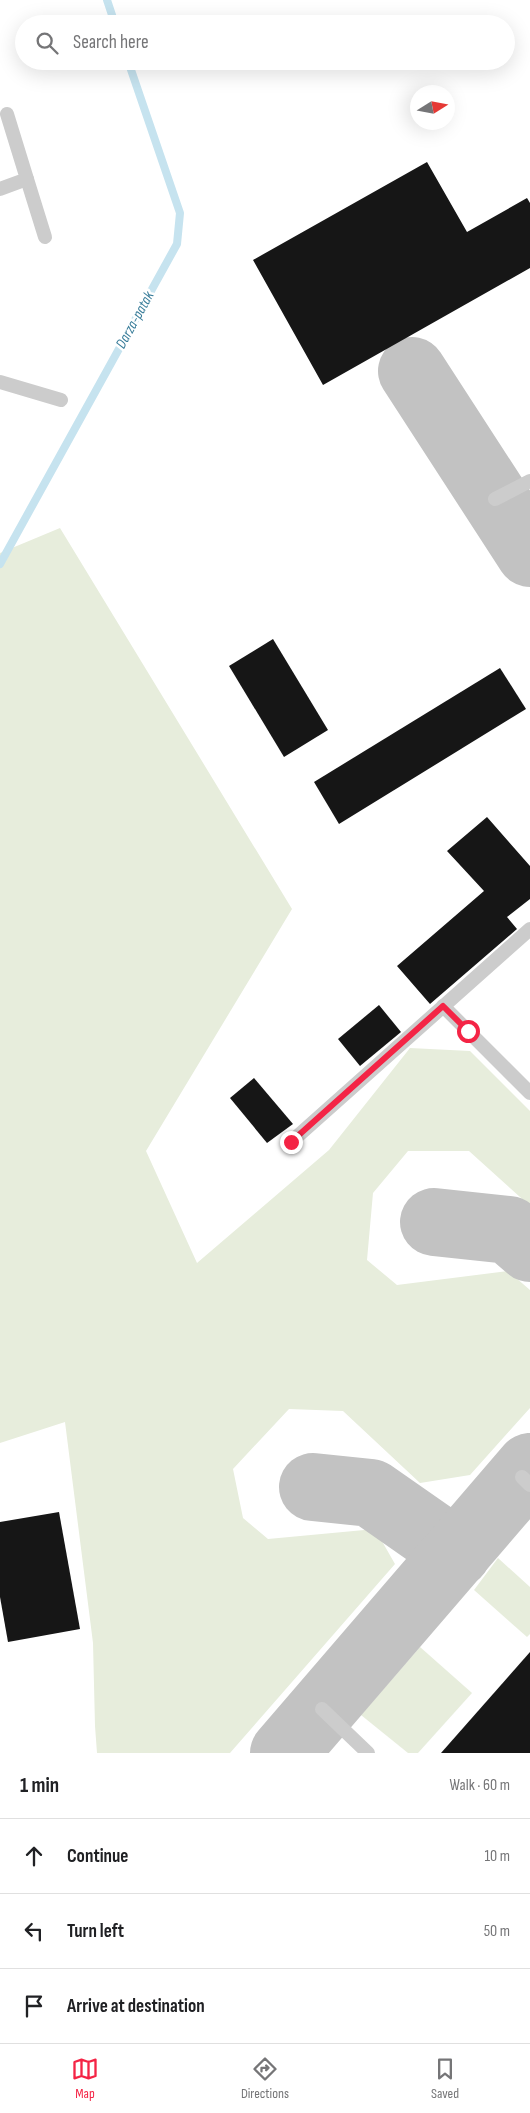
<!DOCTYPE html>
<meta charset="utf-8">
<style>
body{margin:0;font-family:"Sofia Sans Condensed",sans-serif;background:#f2f2f2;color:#202124}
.compass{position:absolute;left:410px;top:85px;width:45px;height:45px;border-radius:50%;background:#fff;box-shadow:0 5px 20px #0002;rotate:79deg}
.stop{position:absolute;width:15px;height:15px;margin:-11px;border:4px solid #f42445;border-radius:50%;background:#fff}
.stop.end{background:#f42445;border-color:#fff;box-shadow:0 1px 5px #0008}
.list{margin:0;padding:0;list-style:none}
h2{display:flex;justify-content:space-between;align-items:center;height:65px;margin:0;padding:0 20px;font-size:21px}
h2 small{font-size:16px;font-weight:400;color:#757577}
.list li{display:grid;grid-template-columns:32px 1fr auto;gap:15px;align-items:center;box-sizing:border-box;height:75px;padding:0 20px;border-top:1px solid #e0e0e0}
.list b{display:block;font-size:19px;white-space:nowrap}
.list em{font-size:16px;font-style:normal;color:#757577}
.icon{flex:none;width:28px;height:28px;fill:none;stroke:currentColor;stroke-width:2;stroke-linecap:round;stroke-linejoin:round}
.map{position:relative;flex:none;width:530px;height:1753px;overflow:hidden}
.search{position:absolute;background:#fff;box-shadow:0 5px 20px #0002;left:15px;right:15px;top:15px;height:55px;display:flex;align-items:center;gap:12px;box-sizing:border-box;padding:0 18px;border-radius:28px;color:#757577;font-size:19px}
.sheet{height:290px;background:#fff}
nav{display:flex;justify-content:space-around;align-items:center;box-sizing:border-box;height:70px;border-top:1px solid #e0e0e0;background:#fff;font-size:14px;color:#757577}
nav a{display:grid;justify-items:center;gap:2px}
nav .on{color:#f42445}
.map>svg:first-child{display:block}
.green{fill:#e7eddc}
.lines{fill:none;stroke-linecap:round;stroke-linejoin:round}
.stream{stroke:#c6e3ef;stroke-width:8}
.taxiway{stroke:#c2c2c2;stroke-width:68}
.building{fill:#161616}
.service{stroke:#ccc;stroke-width:14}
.route{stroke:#f42445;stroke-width:6}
.labels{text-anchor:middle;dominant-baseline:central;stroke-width:5;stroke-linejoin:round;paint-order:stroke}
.water-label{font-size:15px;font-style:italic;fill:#367b98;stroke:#fff}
</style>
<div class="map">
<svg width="530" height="1753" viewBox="0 0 530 1753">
<rect width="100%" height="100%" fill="#fff"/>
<!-- green -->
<g class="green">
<path d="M60,528L292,909L146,1151L197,1263L329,1150L410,1048L470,1051L530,1111V1206L469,1151H408L373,1193L367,1260L397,1285L508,1271L530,1290V1408L470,1475L420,1483L343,1411L289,1409L233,1469L243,1518L268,1539L375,1529L395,1564L230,1753H97L95,1726L93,1643L65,1422L0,1443V553Z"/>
<path d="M498,1558L530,1587V1634L527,1637L474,1590Z"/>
<path d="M420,1647L472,1693L418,1753H408L361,1715Z"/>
</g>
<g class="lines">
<!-- stream -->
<g class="stream">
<path d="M107,0L115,24"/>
<path d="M0,564L177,244L180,213L128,61"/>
</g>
<!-- taxiway -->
<g class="taxiway">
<path d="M412,371L530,553"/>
<path d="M434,1222L509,1230L530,1248"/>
<path d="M313,1487L371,1493L457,1553"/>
<path d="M284,1753L530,1467"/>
</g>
</g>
<!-- building -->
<g class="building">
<path d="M427,162L467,232L527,198L530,203V268L323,385L253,260Z"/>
<path d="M273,639L328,730L284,757L229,666Z"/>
<path d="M500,668L526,709L339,824L314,782Z"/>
<path d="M487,817L530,866V899L507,917L517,929L430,1004L397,966L484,891L447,851Z"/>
<path d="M379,1005L401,1032L360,1066L338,1039Z"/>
<path d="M254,1078L293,1124L267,1143L230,1098Z"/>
<path d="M59,1512L80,1629L8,1642L0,1597V1522Z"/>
<path d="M530,1652V1753H441Z"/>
</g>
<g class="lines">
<!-- service -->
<g class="service">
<path d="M27,179L45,237"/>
<path d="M0,189L27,179L7,114"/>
<path d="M0,382L61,400"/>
<path d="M495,499L530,481"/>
<path d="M443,1006L530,1093"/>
<path d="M291,1142L530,929"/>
<path d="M522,1477L530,1485"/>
<path d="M322,1709L368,1753"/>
</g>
</g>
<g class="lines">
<!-- route -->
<path class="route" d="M291,1142L443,1006L468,1031"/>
</g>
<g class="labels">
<!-- water labels -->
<g class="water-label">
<text transform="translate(135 320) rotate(-61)">Darza-patak</text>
</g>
</g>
</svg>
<svg class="compass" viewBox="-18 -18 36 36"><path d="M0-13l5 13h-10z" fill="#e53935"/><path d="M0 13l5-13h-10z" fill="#757577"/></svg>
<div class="stop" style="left:468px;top:1031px"></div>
<div class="stop end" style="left:291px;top:1142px"></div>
<div class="search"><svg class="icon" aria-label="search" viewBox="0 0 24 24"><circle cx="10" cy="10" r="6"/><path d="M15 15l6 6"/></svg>Search here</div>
</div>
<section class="sheet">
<h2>1 min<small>Walk · 60 m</small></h2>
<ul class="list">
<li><svg class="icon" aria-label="ahead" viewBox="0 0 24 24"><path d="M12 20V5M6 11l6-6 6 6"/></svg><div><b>Continue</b></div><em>10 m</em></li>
<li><svg class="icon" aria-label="left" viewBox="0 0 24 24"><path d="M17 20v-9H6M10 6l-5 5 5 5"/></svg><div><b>Turn left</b></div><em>50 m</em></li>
<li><svg class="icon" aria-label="arrive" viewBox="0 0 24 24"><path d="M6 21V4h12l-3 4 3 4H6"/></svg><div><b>Arrive at destination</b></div></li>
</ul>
</section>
<nav>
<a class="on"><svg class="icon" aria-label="map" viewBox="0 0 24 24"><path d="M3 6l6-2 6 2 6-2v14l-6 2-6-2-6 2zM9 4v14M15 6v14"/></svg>Map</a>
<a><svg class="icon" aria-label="directions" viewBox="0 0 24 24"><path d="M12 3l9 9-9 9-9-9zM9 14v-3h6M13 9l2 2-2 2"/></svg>Directions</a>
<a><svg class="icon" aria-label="saved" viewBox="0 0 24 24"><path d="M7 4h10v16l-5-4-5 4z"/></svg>Saved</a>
</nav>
